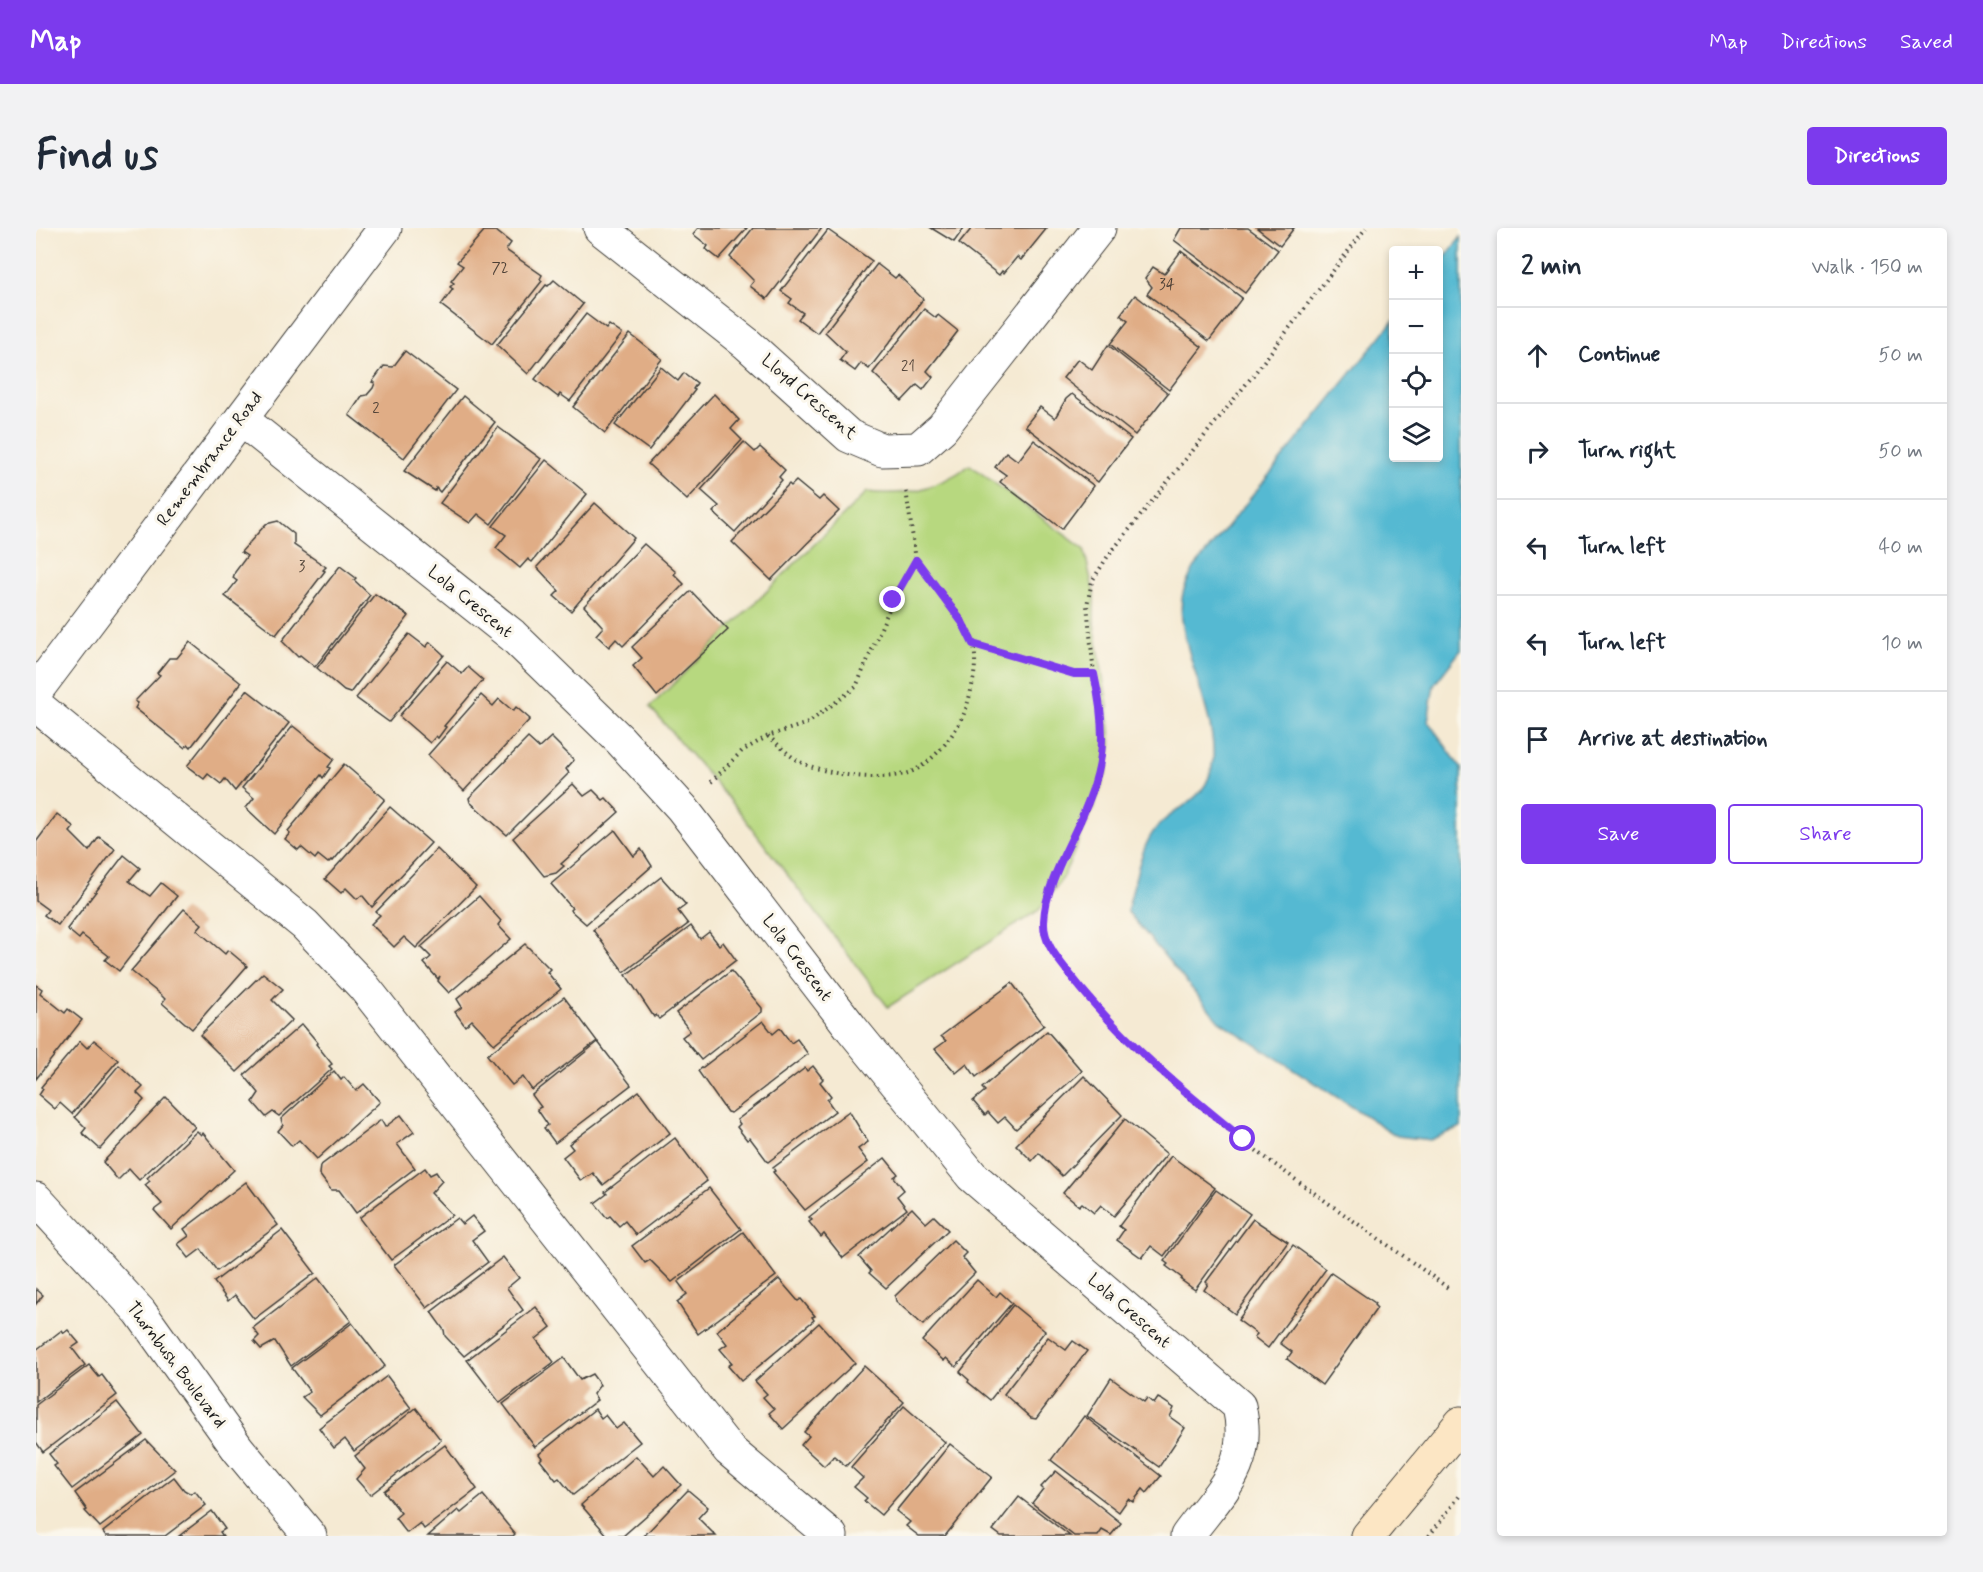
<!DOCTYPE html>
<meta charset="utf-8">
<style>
body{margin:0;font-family:Mynerve,sans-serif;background:#f2f2f3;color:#1f2937}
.controls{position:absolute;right:18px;top:18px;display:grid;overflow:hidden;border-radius:6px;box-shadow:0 3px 9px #0003}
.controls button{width:54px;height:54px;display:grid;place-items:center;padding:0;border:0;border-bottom:2px solid #e0e1e3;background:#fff;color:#1f2937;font:30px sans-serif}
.stop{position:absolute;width:18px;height:18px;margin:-14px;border:4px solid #7c3aed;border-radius:50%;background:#fff}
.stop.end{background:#7c3aed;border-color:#fff;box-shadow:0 2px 6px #0008}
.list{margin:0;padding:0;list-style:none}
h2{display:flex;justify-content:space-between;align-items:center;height:78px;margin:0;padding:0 24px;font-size:26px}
h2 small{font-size:20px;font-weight:400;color:#747a83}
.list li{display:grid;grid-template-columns:39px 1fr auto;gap:18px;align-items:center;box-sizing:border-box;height:96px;padding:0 24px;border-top:2px solid #e0e1e3}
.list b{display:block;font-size:22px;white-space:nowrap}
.list em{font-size:20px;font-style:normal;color:#747a83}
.actions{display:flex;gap:12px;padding:18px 24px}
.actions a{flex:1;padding:14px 0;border:2px solid #7c3aed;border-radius:6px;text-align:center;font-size:21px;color:#7c3aed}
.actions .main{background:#7c3aed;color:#fff}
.icon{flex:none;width:33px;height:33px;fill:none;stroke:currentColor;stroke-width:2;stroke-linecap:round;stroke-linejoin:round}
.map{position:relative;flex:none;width:1425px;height:1308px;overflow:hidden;border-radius:6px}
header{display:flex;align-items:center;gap:36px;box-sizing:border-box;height:84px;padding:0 30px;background:#7c3aed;color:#fff}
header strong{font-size:28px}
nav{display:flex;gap:33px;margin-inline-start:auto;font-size:21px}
.intro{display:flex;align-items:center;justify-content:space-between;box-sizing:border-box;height:144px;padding:0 36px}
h1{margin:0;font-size:42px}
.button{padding:15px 27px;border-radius:6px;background:#7c3aed;color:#fff;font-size:21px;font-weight:700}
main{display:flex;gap:36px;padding:0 36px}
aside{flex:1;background:#fff;border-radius:6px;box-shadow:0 3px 9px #0003}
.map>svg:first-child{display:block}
.green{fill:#b7d87f;stroke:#6a7a4e;stroke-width:1.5}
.water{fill:#54b9d2;stroke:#386a77;stroke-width:1.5}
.building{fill:#e0ad86}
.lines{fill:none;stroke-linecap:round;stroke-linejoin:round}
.minor-casing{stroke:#3d3b37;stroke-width:35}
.tertiary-casing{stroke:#3d3b37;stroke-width:35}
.secondary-casing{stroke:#3d3b37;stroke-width:35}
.path{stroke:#3d3b37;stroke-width:4;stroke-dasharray:1.5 4.5;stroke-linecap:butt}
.minor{stroke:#fff;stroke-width:33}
.tertiary{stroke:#fff;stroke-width:33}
.secondary{stroke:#fce6c4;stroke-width:33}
.route{stroke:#7c3aed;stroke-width:8}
.labels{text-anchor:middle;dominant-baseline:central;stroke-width:6;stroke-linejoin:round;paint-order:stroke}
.number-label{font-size:15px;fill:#4d4036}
.street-label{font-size:18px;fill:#1c1c1c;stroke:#fbf7ec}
</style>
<header>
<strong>Map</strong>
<nav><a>Map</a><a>Directions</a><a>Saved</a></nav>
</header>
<div class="intro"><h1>Find us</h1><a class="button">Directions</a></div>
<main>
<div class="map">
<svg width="1425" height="1308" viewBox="0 0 1425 1308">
<rect width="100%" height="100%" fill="#fbf7ec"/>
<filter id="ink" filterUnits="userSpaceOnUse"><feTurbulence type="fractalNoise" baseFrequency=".0167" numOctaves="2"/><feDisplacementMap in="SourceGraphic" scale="12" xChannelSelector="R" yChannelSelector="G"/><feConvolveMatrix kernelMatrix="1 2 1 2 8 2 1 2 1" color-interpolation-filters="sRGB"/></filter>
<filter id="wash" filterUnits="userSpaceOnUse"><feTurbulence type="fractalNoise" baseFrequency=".008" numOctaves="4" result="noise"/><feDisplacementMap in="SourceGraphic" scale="24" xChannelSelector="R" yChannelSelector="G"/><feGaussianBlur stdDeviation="1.35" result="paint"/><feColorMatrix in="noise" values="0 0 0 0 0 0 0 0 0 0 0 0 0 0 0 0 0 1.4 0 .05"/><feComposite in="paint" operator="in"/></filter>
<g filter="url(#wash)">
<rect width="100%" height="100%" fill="#f5ead3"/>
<!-- green -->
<path class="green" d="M934,237L1048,321L1058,365V396L1072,479L1075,515L1071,542L1059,577L1026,651L1003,682L852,779L699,578L614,479L831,264C870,269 902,260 934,237Z"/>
<!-- water -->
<path class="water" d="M1425,9V422L1398,457L1392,493L1425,540V899L1394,912L1361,908L1183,793L1091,683C1098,660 1102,630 1114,609C1132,577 1173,579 1177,531C1181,482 1136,407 1147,365C1149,357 1154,348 1158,340L1357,93L1358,230H1402L1403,37Z"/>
<g id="blocks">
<!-- building -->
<g class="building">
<path d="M662,0H711L683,31L670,21L672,18L657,6Z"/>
<path d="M717,0H786L731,71L714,58L718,53L694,29Z"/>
<path d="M895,0H928L918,14Z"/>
<path d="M936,0H1011L985,32L981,29L968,45L966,43L963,47L923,16Z"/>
<path d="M1145,0H1212L1242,22L1209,65L1138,12Z"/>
<path d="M1221,0H1258L1244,18Z"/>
<path d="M792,2L836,33L781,105L762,91L767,85L753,75L756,71L745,63Z"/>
<path d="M448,3H460L475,15L470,22L506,47L504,51L506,53L456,116L405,77L417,61L414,59L418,55L415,53L427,38L421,34Z"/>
<path d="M1145,23L1206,70L1173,113L1111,66L1116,59L1109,50L1117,39L1128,46Z"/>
<path d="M841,36L859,50L862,47L887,71L833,141L825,135L819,143L804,132L810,124L789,104Z"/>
<path d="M518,52L547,76L492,146L461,117L510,57L512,58Z"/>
<path d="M1099,67L1166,119L1133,162L1074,116L1092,93L1084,87Z"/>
<path d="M888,81L900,90L902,87L922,103L891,143L897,149L887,162L881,157L866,173L837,145Z"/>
<path d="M550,86L570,101L573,97L586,106L534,173L524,166L522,169L499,151Z"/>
<path d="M594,106L626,131L569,205L537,179Z"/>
<path d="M1072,117L1132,165L1099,207L1027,150L1042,131L1056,142Z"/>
<path d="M369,123L420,162L368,230L313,187L326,168L331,167L337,160L339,155L336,154L348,138L357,139Z"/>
<path d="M625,139L642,153L648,145L661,155L657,161L659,162L613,222L579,197Z"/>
<path d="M678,166L703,192L695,201L706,212L651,272L612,236Z"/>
<path d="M1036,166L1095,211L1062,254L989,198L1004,179L1019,190L1030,171Z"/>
<path d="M427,168L459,194L404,264L400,260L399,263L368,243Z"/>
<path d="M462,199L505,231L455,296L442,286L434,295L404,275Z"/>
<path d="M998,212L1058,258L1026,301L964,254L970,247L959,239L970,224L982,233Z"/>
<path d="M708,214L719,224L724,219L749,242L743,249L746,252L699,304L677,284L683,278L665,262Z"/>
<path d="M510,232L551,266L496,334L492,331L484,340L460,320L470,307L457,298Z"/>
<path d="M760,253L783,272L787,268L803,283L735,352L696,314L753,256L755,258Z"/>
<path d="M559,275L598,310L535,383L518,368L523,363L501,339Z"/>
<path d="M242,293L258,306V317L290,339L287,342L289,343L240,407L189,368L201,353L197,350L199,344L211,328L205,324L230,296Z"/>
<path d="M608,316L640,344L638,346L648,356L587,418L580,411L573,419L560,407L567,399L548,378Z"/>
<path d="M304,338L320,350L318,352L334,367L279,439L264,427L262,429L246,413Z"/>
<path d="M655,363L692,402L621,468L597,438L606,430L596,419Z"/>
<path d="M339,366L373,388L314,465L308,463L281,440Z"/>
<path d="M373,406L390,419L394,414L408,427L353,494L320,470Z"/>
<path d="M154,414L205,455L155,519L152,516L149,520L99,480L102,475L99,473L124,447L121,445L133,430H141Z"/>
<path d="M411,433L426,446L432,439L447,452L408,498L410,499L402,510L400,508L394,515L363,488Z"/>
<path d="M211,462L253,495L199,563L189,551L185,556L172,546L168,551L151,538Z"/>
<path d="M445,467L457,478L463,471L477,483L480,479L494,491L428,563L392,527Z"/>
<path d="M257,498L298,531L292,539L294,540L287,550L285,547L238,606L210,580L218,570L206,560Z"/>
<path d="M515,509L538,532L530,541L533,545L471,607L434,574L433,570L492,510L503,520Z"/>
<path d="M308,536L349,571L297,633L295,632L292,635L282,627L279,631L265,619L262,622L249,611L254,605L252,603Z"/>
<path d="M537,556L548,568L557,562L567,572L570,570L583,584L525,636L528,638L520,645L508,648L477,610Z"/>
<path d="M354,579L395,615L336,679L326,667L321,671L310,660L305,665L289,651Z"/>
<path d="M21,586L38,599L34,604L53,623L63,609L79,621L22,697L8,687L12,682L0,673V614Z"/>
<path d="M579,602L598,628L605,621L616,638L550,696L534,682L536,680L515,656Z"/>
<path d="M401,621L440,659L380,720L368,709L358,719L335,696L344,687L340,684Z"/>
<path d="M88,627L104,640L93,653L102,660L114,668L125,655L141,668L83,743L69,732L73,728L46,707L43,711L31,701Z"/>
<path d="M625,649L650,677L642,683L652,696L588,744L557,702Z"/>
<path d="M443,668L465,693L462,697L475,711L413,765L402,753L404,748L402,751L388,735L395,729L385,719Z"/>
<path d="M148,681L166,696L161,702L189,726L192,722L211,738L156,801L126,775L129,771L126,768L95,743Z"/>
<path d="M655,698L664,711L673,704L683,717L687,714L700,732L623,791L620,787L618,789L590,747Z"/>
<path d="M489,716L514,741L511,744L525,761L458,816L436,792L429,798L419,784L426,779L421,771Z"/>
<path d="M695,743L726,780V784L665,832L646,809L654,803L640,785Z"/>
<path d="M227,745L247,761L236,772L256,792L201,844L164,807Z"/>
<path d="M976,755L1008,797L940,849L931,836L920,845L899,821L910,813L905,808Z"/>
<path d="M0,757L6,761L4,765L29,785L32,781L46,792L0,851Z"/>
<path d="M528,769L561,813L496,862L487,849L476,857L451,827Z"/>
<path d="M727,793L737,806L744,800L755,815L761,811L772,826L695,885L691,884L662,843Z"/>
<path d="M266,796L282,815L280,816L296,836L293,838L296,841L243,888L237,884L230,889L217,874L223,865L208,847Z"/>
<path d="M1011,803L1046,843L980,901L969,889L962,895L952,884L949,887L937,873L949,863L946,860Z"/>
<path d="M58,812L82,832L36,886L24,875L19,881L3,867L7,861L5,859L44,813L51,820Z"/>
<path d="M562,814L595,857L519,915L508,900L512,897L501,881L505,879L496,867Z"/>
<path d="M83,837L107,859L101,865L108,872L64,921L46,905L50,900L39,889Z"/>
<path d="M777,838L787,851L784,854L795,868L791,872L799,883L732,934L714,910L711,912L701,899L704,896L701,892L769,840L771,843Z"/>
<path d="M298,843L305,852L308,849L320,863L328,856L344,874L281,931L263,912L256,918L242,903L247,897L245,891Z"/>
<path d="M1048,848L1086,887L1026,948L1003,925L996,933L980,917Z"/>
<path d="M603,863L634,905L567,957L557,945L545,953L527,929L537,921L533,916Z"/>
<path d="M130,869L159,899L103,952L93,941L82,952L67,934Z"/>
<path d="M813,883L832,914L822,921L832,934L769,982L737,944L739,943L737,940Z"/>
<path d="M365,887L378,904L361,916L379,940L320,985L303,962H295L283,946L284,938L345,892L349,899Z"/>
<path d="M1089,891L1131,926L1078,988L1065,977L1058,985L1046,975L1043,978L1027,965Z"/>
<path d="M161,903L165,907L167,905L198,942L135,1001L118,982L126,976L109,957L114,953L111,950Z"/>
<path d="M639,910L671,953L600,1007L589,993L583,998L574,988L571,990L559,975L571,966L569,964Z"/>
<path d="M1135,928L1179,960L1128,1028L1115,1018L1106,1030L1081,1012L1088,1002L1083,998Z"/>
<path d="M849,930L862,946L858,949L868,962L861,968L871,981L807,1030L788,1006L785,1009L773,994L776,992L773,989Z"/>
<path d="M389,940L394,947L400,944L406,953L395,965L416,987L355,1032L323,990Z"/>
<path d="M210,954L242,997L181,1043L165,1021L153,1030L142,1016L153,1008L148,1001Z"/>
<path d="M673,960L705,1001L636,1054L614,1032L609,1035L596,1018Z"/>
<path d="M1180,962L1214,986L1159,1062L1145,1052L1146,1050L1130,1038L1132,1036L1128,1033Z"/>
<path d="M876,980L890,995L898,988L912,1002L850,1060L833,1045L835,1043L823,1029Z"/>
<path d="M436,988L448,1003L436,1012L452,1034L391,1080L358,1037L421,990L426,996Z"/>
<path d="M1217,991L1252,1014L1199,1086L1168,1062L1172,1056L1170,1054Z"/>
<path d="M246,1002L279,1045L218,1091L199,1067L192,1073L178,1054Z"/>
<path d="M707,1004L740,1048L662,1106L641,1074L651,1066L642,1054Z"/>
<path d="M917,1012L930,1025L926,1029L939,1045L887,1097L860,1073L859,1068Z"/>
<path d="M1257,1017L1290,1041L1232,1120L1218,1109L1221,1106L1202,1092Z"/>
<path d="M467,1029L483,1050L471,1060L487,1082L428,1128L409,1108L408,1102L395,1084Z"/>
<path d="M1295,1045L1339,1075L1338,1077L1341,1080L1286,1157L1251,1131L1256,1124L1244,1115Z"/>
<path d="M282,1050L315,1093L255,1138L239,1113L225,1121L218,1113L223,1108L217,1100Z"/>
<path d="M743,1051L762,1073L765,1071L779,1088L776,1089L778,1092L705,1153L692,1138L696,1135L684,1121L691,1116L681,1103Z"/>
<path d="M941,1052L960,1069L964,1064L976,1075L920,1139L910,1130L908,1133L886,1113Z"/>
<path d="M0,1061L7,1067L0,1076Z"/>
<path d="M977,1077L1009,1103L954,1172L932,1154L933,1152L924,1144Z"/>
<path d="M500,1079L515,1099L500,1111L518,1134L464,1175L431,1132Z"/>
<path d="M316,1095L349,1138L284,1187L266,1169L274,1164L256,1140Z"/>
<path d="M783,1095L819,1135L747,1201L733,1185L738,1181L727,1169L731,1166L719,1153Z"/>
<path d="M26,1102L28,1105L32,1102L43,1115L36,1120L49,1137L0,1174V1122Z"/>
<path d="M1012,1109L1030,1122L1037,1113L1051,1123L1000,1191L995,1190L968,1166Z"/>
<path d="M528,1130L544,1152L556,1146L564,1157L557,1166L561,1172L499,1219L467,1176Z"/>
<path d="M53,1137L63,1149L66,1147L81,1167L7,1224L0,1214V1177Z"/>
<path d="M828,1138L868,1174L810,1238L798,1228L788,1238L765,1217L773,1208L768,1204Z"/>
<path d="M351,1148L375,1180L318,1223L309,1211L298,1220L283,1200Z"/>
<path d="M1075,1150L1108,1174L1111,1170L1118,1176L1122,1170L1126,1172L1138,1180L1134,1189L1149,1200L1123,1239L1051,1188Z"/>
<path d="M81,1174L107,1207L36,1261L18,1238L21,1236L13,1226Z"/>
<path d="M868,1178L909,1214L845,1287L828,1273L831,1270L818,1259L827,1250L815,1239Z"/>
<path d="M380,1180L405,1212L334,1267L320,1251L329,1241L319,1228Z"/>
<path d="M559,1181L565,1190L569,1187L580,1201L588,1195L604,1214L537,1267L523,1250L520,1252L504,1232L506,1230L503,1226Z"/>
<path d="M1048,1188L1125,1248L1111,1265L1107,1261L1097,1274L1092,1271L1083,1284L1015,1232Z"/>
<path d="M110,1212L139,1242L64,1299L49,1283L51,1282L39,1265Z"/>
<path d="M914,1216L956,1249L909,1308H883L870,1298L874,1294L860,1283Z"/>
<path d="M409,1217L441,1261L388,1301L384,1295L371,1305L359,1290L365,1285L348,1263Z"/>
<path d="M600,1228L618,1248L628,1238L645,1257L587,1308H572L545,1277Z"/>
<path d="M1020,1243L1085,1295L1075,1307L1066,1302L1062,1308H1038L996,1275L1007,1261L1005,1259Z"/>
<path d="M138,1249L148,1262L155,1266L159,1263L170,1277L129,1308H70L67,1304Z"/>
<path d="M652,1262L672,1279L662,1290L680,1308H608Z"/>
<path d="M447,1267L479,1306L477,1308H392L422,1282L425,1285Z"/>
<path d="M983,1269L1034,1308H965L957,1302Z"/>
<path d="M176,1283L189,1301L184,1304L187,1308H143Z"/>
</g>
</g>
</g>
<g filter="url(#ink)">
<use href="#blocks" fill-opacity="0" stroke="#3d3b37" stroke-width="1.5"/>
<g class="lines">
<!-- minor casing -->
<g class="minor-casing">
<g id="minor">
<path d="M564,0L710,115L813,208L846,222L882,221L906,200L1063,0"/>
<path d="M205,191L476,407L584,512L646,580L816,801L936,948L1203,1178C1217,1238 1184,1263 1151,1308"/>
<path d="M0,477L269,697L328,759L693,1222L795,1308"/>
</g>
</g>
<!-- tertiary casing -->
<g class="tertiary-casing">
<g id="tertiary">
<path d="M0,463L349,0"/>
<path d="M0,971L104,1084L202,1221L274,1308"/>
</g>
</g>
<!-- secondary casing -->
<g class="secondary-casing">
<path id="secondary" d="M1332,1308L1425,1195"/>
</g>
<!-- path -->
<g class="path">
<path d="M937,416L1038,446H1058L1051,377L1056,353L1072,328L1215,150L1330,0"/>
<path d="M1058,446C1070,501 1070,533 1048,587C1033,621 1010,655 1008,693C1006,716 1025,734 1038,752C1134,875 1286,968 1412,1060"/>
<path d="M732,508C742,516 753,528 764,534C792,547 842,554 872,545C897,537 926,499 932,474C937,456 942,434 937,415C929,388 897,356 880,332"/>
<path d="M675,554L706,523L732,508L772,495L820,459L857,372L880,332L870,262"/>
<path d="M1393,1308L1425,1266"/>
</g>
<!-- minor -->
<use href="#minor" class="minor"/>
<!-- tertiary -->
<use href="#tertiary" class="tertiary"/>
<!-- secondary -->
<use href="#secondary" class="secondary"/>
</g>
</g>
<g class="lines" filter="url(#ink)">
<!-- route -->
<path class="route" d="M857,372L880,332L926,394L937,416L1038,446H1058C1073,514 1068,545 1037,608C1025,633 1009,664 1008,693C1007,716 1023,732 1036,749C1085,812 1145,861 1207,911"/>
</g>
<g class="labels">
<!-- number labels -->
<g class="number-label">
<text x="464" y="41">72</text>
<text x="1131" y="57">34</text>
<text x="872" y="139">21</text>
<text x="340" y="181">2</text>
<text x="266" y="339">3</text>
</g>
<!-- street labels -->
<g class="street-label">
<text transform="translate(773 169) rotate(41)">Lloyd Crescent</text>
<text transform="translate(174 231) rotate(-53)">Remembrance Road</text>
<text transform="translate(434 374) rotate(39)">Lola Crescent</text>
<text transform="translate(761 730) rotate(53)">Lola Crescent</text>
<text transform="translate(1093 1083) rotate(41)">Lola Crescent</text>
<text transform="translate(140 1137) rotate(53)">Thornbush Boulevard</text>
</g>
</g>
</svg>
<div class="controls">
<button>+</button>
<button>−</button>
<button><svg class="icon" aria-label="locate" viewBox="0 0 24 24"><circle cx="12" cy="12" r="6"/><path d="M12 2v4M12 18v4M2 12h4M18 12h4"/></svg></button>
<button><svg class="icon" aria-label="layers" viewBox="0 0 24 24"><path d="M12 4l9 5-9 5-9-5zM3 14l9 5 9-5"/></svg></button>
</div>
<div class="stop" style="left:1207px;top:911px"></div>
<div class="stop end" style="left:857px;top:372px"></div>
</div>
<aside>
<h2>2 min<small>Walk · 150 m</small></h2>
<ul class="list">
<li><svg class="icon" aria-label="ahead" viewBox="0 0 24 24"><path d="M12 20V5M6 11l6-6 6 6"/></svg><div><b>Continue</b></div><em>50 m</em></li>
<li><svg class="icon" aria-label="right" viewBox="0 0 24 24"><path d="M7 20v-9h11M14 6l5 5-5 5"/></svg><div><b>Turn right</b></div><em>50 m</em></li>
<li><svg class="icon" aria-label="left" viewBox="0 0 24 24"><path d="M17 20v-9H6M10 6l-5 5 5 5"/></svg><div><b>Turn left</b></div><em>40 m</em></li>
<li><svg class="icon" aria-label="left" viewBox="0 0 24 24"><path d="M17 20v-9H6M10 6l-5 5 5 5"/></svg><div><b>Turn left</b></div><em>10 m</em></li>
<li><svg class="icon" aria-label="arrive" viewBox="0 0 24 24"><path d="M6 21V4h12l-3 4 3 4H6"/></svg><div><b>Arrive at destination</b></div></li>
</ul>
<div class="actions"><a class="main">Save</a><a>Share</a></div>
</aside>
</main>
